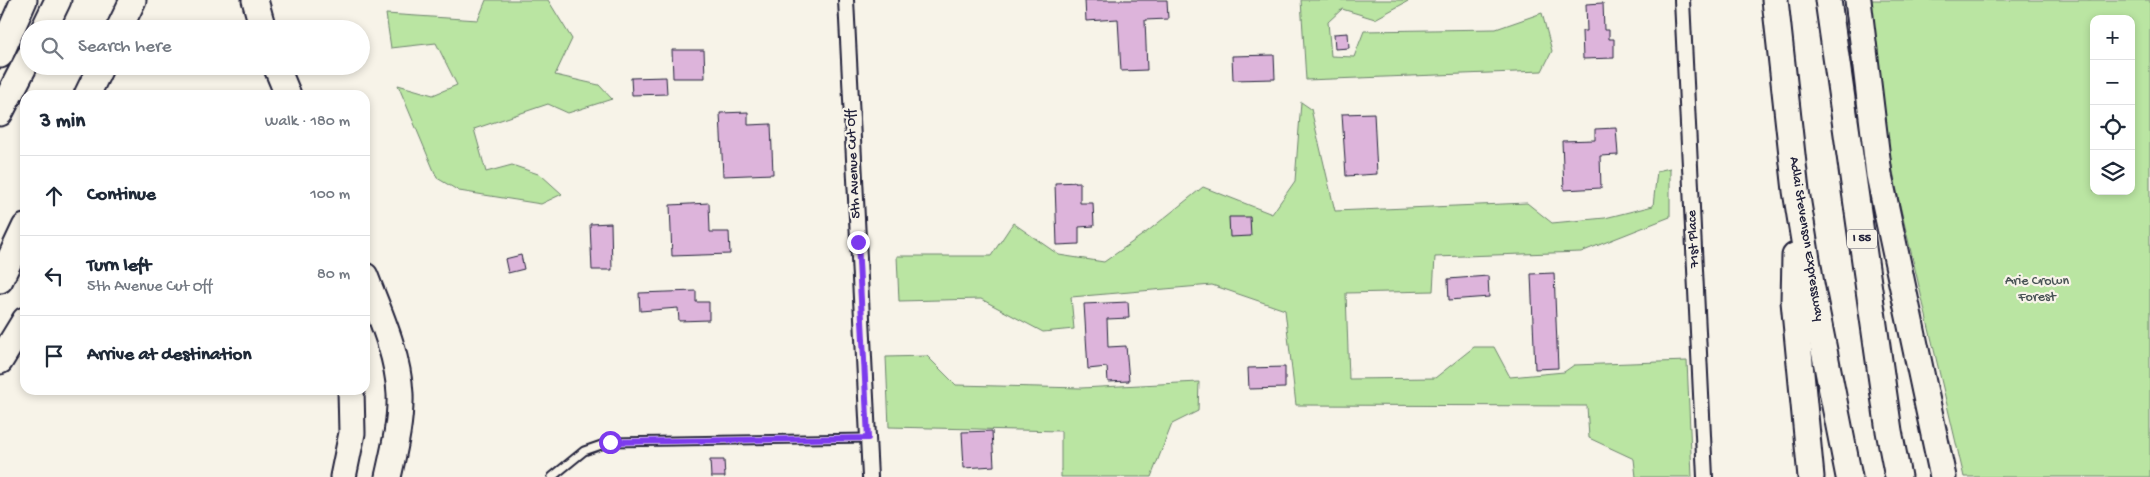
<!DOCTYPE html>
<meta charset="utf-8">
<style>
body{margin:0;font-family:"Gochi Hand",sans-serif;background:#f6f6f7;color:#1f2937}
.controls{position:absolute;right:15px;top:15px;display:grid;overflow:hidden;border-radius:10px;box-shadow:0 2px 8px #0003}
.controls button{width:45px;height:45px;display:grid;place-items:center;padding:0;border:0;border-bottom:1px solid #e0e1e3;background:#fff;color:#1f2937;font:25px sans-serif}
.stop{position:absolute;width:15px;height:15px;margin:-11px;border:4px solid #7c3aed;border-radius:50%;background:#fff}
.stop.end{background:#7c3aed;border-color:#fff;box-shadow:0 1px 5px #0008}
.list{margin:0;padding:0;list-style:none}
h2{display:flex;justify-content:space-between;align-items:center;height:65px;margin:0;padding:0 20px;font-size:21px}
h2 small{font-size:16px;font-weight:400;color:#747a83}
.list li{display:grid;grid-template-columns:32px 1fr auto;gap:15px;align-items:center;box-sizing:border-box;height:80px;padding:0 20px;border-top:1px solid #e0e1e3}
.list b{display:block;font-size:19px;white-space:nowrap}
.list p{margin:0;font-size:16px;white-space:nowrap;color:#747a83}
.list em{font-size:16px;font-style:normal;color:#747a83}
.icon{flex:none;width:28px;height:28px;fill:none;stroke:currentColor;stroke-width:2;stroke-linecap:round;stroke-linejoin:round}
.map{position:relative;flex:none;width:2150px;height:477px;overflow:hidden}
.search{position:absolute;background:#fff;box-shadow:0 2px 8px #0003;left:20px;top:20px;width:350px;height:55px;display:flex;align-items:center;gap:12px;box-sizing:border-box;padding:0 18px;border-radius:28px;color:#747a83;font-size:19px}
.panel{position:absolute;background:#fff;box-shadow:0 2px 8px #0003;left:20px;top:90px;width:350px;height:305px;border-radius:15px}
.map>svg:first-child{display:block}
.green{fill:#bae5a2;stroke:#6e846e;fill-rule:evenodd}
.building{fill:#ddb4db;stroke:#22223b}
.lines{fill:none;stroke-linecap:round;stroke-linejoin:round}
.lane-casing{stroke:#22223b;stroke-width:11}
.street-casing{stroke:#22223b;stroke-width:18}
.highway-casing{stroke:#22223b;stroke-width:29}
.lane{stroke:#f7f3e8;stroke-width:7}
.street{stroke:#f7f3e8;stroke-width:14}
.highway{stroke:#f7f3e8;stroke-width:25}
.route{stroke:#7c3aed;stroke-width:6}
.labels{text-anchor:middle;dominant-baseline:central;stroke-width:4.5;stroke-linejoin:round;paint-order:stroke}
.shield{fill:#f7f3e8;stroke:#62616f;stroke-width:1}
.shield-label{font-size:12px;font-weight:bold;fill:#22223b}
.street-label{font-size:14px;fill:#22223b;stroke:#f7f3e8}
.park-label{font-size:14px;fill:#485355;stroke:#f7f3e8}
</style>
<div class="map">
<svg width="2150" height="477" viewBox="0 0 2150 477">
<rect width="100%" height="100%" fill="#f7f3e8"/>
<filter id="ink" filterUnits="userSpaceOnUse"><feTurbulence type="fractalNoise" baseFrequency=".02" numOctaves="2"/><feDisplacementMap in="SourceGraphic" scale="10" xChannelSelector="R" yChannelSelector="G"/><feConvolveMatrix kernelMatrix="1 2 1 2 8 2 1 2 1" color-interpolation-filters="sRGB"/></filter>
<g filter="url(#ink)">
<!-- green -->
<g class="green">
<path d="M486,0H548L572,39L555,75L599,85L612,99L568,113L548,104L474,129L486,172L512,165L541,175L562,194L541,204L459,191L437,178L398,85L433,95L457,85L436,43L391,48L386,14L478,20Z"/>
<path d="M1301,0H1410L1375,19L1342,9L1328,22L1331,56L1354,57L1364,31L1496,29L1542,13L1552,51L1542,71L1306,80Z"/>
<path d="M1870,0H2150V477H1964L1899,201L1880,107ZM2094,19H2131V191H2094Z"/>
<path d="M1301,102L1311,109L1335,211L1527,203L1552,223L1605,218L1653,206L1657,171L1670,168V217L1581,252L1435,257L1433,291L1346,293L1349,379L1435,378L1474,347H1494L1510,377L1564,372L1574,365L1687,361L1692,477H1636L1634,459L1589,438L1587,406L1296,405L1285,310L1212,285L1071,297L1074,329L1043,332L981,299L899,301L897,256H991L1013,223L1059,255L1104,262L1148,231L1203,187L1272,214L1295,181Z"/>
<path d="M927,356L956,385L1081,388L1199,382L1198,411L1172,424L1151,477H1061V431L889,427L886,357Z"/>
</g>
<!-- building -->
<g class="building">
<path d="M1085,0H1167L1168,19L1145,20L1147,70L1121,71L1118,19L1086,21Z"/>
<path d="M1603,3L1604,30H1609V39H1614V58L1583,59L1582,31H1587L1586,4Z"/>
<path d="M1348,33L1349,48L1335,49L1334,34Z"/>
<path d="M672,50H704L705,78H673Z"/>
<path d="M1274,55L1275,79L1233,80L1232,56Z"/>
<path d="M666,77L667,94L632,95L631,78Z"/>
<path d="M748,112V125L771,124L773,174L723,176L720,113Z"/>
<path d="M1374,113L1377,174L1346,176L1342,114Z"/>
<path d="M1616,128L1618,155L1600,156L1601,188L1564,190L1562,141L1595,140V129Z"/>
<path d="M1080,182V203H1093L1094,226L1079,227V244L1057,245L1055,183Z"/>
<path d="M709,203L710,232H729L730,254L672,256L670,205Z"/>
<path d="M1229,217H1250L1251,236L1230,237Z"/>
<path d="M611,223L612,270H592L590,224Z"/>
<path d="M521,255L524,269L508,273L505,259Z"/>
<path d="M1554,273L1558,368L1535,369L1531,274Z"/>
<path d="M1488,276L1489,297L1449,300L1448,279Z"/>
<path d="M696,291V302H709V320L679,321L678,308L640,311L639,293Z"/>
<path d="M1128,302L1129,318L1107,319L1108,347L1126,346L1129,381L1108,382L1107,367L1088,369L1084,304Z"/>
<path d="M1285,367V388L1249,389L1248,368Z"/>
<path d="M992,431L994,466L964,468L962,432Z"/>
<path d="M710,460H724L725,477H711Z"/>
</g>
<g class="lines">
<!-- lane casing -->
<g class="lane-casing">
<path id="lane" d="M552,477L584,451L610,442L868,438"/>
</g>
<!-- street casing -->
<g class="street-casing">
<g id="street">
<path d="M846,0L870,477"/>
<path d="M1682,0L1705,477"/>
</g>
</g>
<!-- highway casing -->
<g class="highway-casing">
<g id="highway">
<path d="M255,0L263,29"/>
<path d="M1775,0L1796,191L1811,284L1849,477"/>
<path d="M1828,0L1889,431L1898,477"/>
<path d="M1858,0L1879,175L1943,477"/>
<path d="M44,29L58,0"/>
<path d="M119,29L133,0"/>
<path d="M0,55L24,0"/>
<path d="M276,66L288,95"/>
<path d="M87,95L101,66"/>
<path d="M0,113L29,57"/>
<path d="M1795,256L1794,301L1811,477"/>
<path d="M365,276C379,313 398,353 400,394C401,422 394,450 388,477"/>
<path d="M0,280L25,227"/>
<path d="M0,361L25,320"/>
<path d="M343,477L352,433L351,390"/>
</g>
</g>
<!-- lane -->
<use href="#lane" class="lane"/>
<!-- street -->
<use href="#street" class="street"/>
<!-- highway -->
<use href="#highway" class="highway"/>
</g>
</g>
<g class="lines" filter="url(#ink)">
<!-- route -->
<path class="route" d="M610,442L868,438L858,242"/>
</g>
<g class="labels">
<!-- shield labels -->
<rect class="shield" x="1847" y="229.5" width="30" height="19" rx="4"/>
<g class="shield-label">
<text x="1862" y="239">I 55</text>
</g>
<!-- street labels -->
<g class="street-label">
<text transform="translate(854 164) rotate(-93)">5th Avenue Cut Off</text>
<text transform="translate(1694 239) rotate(-93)">71st Place</text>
<text transform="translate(1806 239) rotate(81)">Adlai Stevenson Expressway</text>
</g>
<!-- park labels -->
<g class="park-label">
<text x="2037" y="281">Arie Crown<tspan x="2037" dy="16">Forest</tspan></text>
</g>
</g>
</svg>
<div class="controls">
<button>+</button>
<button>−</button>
<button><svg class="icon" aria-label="locate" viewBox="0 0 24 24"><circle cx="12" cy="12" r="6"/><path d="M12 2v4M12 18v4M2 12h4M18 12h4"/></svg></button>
<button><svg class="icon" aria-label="layers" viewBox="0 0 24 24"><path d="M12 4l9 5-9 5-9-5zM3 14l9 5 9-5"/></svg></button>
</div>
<div class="stop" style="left:610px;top:442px"></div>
<div class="stop end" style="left:858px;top:242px"></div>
<div class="search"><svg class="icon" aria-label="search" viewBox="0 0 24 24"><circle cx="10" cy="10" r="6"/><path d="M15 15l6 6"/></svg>Search here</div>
<section class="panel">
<h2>3 min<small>Walk · 180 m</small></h2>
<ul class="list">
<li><svg class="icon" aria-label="ahead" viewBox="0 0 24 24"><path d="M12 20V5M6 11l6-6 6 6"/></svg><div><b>Continue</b></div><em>100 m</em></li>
<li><svg class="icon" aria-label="left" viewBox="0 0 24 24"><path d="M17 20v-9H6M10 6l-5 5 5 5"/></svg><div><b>Turn left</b><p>5th Avenue Cut Off</p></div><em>80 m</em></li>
<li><svg class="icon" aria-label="arrive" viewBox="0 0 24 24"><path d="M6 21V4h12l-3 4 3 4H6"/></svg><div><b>Arrive at destination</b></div></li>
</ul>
</section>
</div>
